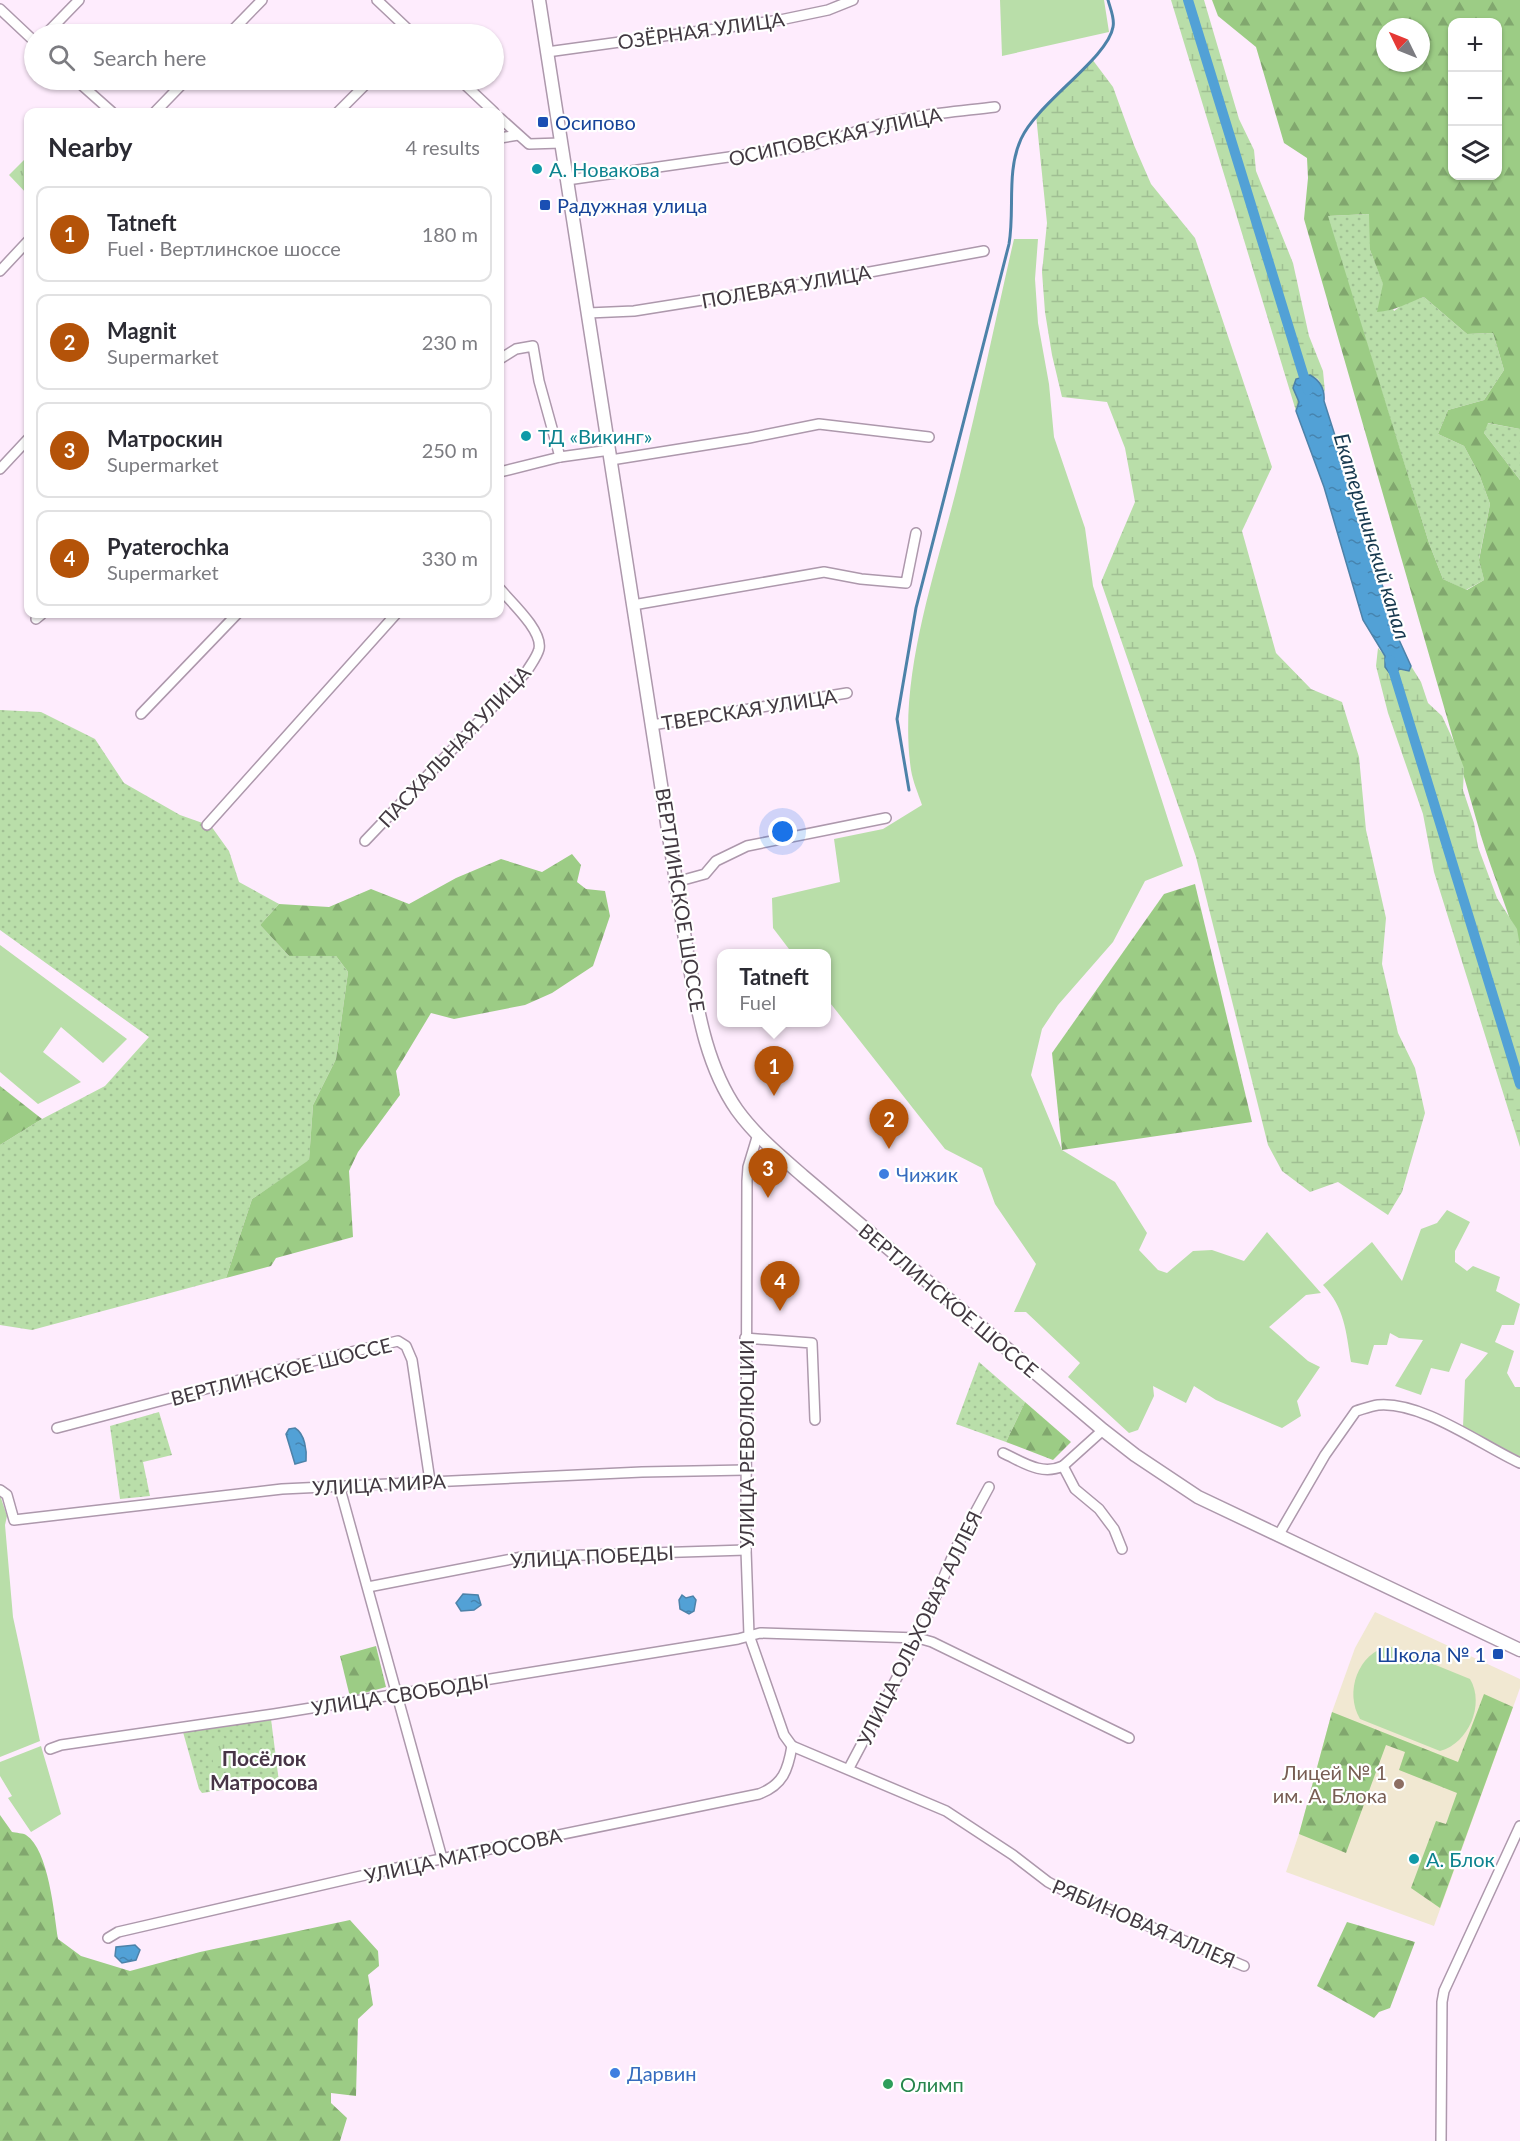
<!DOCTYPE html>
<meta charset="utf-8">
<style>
body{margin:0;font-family:Lato,sans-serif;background:#f2f2f3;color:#2b2b33}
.controls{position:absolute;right:18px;top:18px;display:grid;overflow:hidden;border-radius:12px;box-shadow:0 2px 4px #0004}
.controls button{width:54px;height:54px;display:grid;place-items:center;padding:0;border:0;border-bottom:2px solid #e1e1e2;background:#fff;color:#2b2b33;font:30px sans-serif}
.compass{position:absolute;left:1376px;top:18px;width:54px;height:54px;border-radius:50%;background:#fff;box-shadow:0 2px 4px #0004;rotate:313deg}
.you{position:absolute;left:783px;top:832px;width:21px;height:21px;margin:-15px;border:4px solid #fff;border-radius:50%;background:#1a73e8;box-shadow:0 0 0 9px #1a73e833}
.badge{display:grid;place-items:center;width:39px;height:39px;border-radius:50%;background:#b45309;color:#fff;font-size:20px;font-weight:700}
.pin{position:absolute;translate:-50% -50px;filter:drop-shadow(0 2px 3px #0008)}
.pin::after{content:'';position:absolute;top:32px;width:21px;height:18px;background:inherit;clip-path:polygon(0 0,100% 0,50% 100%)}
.popup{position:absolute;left:717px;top:949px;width:114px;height:78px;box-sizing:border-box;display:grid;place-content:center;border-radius:12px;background:#fff;filter:drop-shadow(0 2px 4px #0005);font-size:20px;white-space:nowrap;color:#7c7c81}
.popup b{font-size:22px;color:#2b2b33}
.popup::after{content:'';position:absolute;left:50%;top:100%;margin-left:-12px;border:12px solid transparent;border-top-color:#fff}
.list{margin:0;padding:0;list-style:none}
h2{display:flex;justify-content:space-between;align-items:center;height:78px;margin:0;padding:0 24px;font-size:26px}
h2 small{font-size:20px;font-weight:400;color:#7c7c81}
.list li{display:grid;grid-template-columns:39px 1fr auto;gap:18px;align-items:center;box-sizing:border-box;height:96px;margin:0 12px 12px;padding:0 12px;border:2px solid #e1e1e2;border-radius:12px}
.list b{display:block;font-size:22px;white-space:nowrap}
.list p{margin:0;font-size:20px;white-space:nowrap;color:#7c7c81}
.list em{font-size:20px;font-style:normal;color:#7c7c81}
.icon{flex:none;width:33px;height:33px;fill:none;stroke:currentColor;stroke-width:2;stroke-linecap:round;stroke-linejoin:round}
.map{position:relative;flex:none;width:1520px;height:2141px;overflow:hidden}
.search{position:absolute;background:#fff;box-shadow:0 2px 4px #0004;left:24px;top:24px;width:480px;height:66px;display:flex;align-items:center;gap:15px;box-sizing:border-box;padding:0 21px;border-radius:33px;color:#7c7c81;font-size:22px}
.panel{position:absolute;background:#fff;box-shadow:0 2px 4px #0004;left:24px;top:108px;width:480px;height:510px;border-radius:12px}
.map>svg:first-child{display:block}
.education{fill:#f1e8d2}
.grass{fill:url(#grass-dots)}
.forest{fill:url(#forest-firs);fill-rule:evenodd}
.wetland{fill:url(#wetland-marsh)}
.park{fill:url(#park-tufts)}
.garden{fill:#b9dea9}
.water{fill:url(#water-ripples);stroke:#4d82a9;stroke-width:1.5}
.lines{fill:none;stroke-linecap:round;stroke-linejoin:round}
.stream{stroke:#4d82a9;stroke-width:3}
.canal{stroke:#52a1d6;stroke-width:10}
.street-casing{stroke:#ad98ac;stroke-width:12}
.secondary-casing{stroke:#ad98ac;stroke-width:15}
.street{stroke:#fff;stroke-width:9}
.secondary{stroke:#fff;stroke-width:12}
.transit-dot{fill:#1a4fb4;stroke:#fff;stroke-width:2}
.culture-dot{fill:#0f9aa8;stroke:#fff;stroke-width:2}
.shop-dot{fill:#3f7fe0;stroke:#fff;stroke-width:2}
.education-dot{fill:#8d6e63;stroke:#fff;stroke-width:2}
.leisure-dot{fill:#2e9e5b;stroke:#fff;stroke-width:2}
.labels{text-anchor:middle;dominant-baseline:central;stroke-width:4.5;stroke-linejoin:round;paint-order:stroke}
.street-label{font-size:20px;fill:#423941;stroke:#fff}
.transit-label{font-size:20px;fill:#164399;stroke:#fff;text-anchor:start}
.culture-label{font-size:20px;fill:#0d838f;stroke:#fff;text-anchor:start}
.shop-label{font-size:20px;fill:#366cbe;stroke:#fff;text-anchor:start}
.education-label{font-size:20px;fill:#785e54;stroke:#fff;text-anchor:end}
.leisure-label{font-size:20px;fill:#27864d;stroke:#fff;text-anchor:start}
.water-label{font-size:21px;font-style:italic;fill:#17394f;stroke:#fff}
.neighbourhood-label{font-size:21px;font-weight:bold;fill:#483547;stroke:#fff}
</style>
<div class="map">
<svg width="1520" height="2141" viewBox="0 0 1520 2141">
<defs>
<pattern id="grass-dots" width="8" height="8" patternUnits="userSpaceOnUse" patternTransform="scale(1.5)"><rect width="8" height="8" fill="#b9dea9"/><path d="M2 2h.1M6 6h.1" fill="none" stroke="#a0bf93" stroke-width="1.8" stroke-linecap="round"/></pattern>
<pattern id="forest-firs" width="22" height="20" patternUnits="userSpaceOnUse" patternTransform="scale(1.5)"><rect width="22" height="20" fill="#9ccc85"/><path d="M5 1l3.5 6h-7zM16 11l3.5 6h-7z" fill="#81a76e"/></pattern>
<pattern id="wetland-marsh" width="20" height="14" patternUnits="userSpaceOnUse" patternTransform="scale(1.5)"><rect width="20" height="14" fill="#b9dea9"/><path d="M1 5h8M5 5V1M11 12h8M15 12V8" fill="none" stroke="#a0bf93"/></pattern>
<pattern id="park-tufts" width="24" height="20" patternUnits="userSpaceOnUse" patternTransform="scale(1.5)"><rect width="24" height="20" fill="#b9dea9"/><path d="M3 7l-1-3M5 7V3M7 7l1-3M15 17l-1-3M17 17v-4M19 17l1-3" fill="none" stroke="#a0bf93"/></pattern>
<pattern id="water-ripples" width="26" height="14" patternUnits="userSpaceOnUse" patternTransform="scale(1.5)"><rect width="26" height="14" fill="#52a1d6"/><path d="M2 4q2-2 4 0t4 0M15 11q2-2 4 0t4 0" fill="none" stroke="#4684af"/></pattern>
</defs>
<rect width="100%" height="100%" fill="#feecfd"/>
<!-- education -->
<path class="education" d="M1375,1612L1520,1679V1688L1434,1926L1286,1872L1299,1834L1332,1712L1355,1648Z"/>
<!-- grass -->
<g class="grass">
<path d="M1370,214V250L1394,311L1405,303L1424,297L1467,334L1493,333L1504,370L1484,400L1448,410L1438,434L1464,446L1479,474L1490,504L1479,559L1484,580L1466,590L1443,579L1429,543L1327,216Z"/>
<path d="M1487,423L1520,429V480L1484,433Z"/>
<path d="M0,710L41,712L95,739L124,783L180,815L211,826L229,851L239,882L279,904L260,925L289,956H336L348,972L336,1059L313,1105L309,1161L252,1199L226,1278L32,1330L0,1325V1145L42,1119L105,1086L149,1037L0,930Z"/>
<path d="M979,1362L1025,1402L1006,1442L956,1424Z"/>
<path d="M159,1412L172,1455L143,1462L150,1496L120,1499L110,1426Z"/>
<path d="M271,1719L279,1782L202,1793L199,1789L183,1732Z"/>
</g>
<!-- forest -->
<g class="forest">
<path d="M1212,0H1520V429L1488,423L1484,433L1520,480V953C1510,913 1493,876 1481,836L1304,219L1308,178L1307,158L1284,143L1256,47L1218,16ZM1452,22H1498V176H1452ZM1385,27H1421V63H1385ZM1369,214L1370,250L1383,284L1377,312C1395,311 1407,303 1424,297L1467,334L1493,333L1504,370L1484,400L1448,410L1438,434L1464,446L1479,474L1490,504L1479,560L1484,580L1467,590L1443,579L1429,543L1328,216Z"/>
<path d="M572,854L581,865L577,882L586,889L605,891L610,916L593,966L552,993L525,1005L454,1019L431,1013L396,1071L400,1095L358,1152L349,1171L353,1237L276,1258L271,1266L226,1278L252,1199L309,1160L313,1105L336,1059L348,972L336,956H289L260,925L279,904L329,907L371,889L409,904L456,878L501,859L542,872Z"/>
<path d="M1195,884L1252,1122L1062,1150L1052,1053L1164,894Z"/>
<path d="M0,1086L42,1119L0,1145Z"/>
<path d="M1025,1402L1071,1442L1053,1460L1006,1442Z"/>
<path d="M376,1646L386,1687L350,1697L340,1656Z"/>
<path d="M1484,1694L1513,1707L1440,1908L1411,1888L1436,1821L1446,1824L1457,1793L1399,1770L1405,1752L1386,1745L1346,1853L1299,1834L1332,1712L1458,1762Z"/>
<path d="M0,1815L12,1832C16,1833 23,1833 26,1835C49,1850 54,1914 58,1939L81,1956L130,1971L200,1952L350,1920L378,1951L379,1966L368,1975L373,2005L358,2019L356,2096L331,2093V2103L347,2118L340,2141H0Z"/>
<path d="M1347,1922L1415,1942L1390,2008L1379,2012L1374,2018L1317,1986Z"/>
</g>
<!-- wetland -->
<g class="wetland">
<path d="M1171,0H1204L1239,119L1254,150L1256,171L1293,263L1309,336L1323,371L1325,392L1318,379L1310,375L1296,379L1299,402L1296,411Z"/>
<path d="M1092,59L1113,87L1134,145L1151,184L1195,238L1272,467L1242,531L1276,653L1311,689L1342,702L1359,757L1366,830L1386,918L1382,964L1398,1033L1415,1068L1425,1113L1402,1192L1388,1215L1338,1182L1310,1192L1282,1171L1268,1145L1196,857L1101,582L1135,502L1125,448L1107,402L1062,397L1052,355L1045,312L1042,272L1047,223L1036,115Z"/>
<path d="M1378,648L1385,656V667L1409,671L1411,666L1421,682L1428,703L1442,716L1455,744L1464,768L1463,790L1474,823L1478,847L1497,898L1517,929L1520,946V1147L1434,872L1423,814L1388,713L1376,666Z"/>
</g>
<!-- park -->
<g class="park">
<path d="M28,156V195L9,175Z"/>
<path d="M224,1737L230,1764L214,1767L209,1740Z"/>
</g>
<!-- garden -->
<g class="garden">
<path d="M1000,0H1104L1109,32L1002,56Z"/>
<path d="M1014,239H1038L1035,279L1038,323L1049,384L1054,437L1085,528L1093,586L1183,866L1145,881L1113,942L1058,1005L1042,1029L1031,1075L1062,1150L1115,1182L1147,1233L1139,1250L1158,1270L1167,1273L1193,1251L1212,1250L1244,1261L1267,1232L1321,1293L1306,1295L1269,1327L1308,1361L1320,1367L1297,1401L1301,1416L1282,1428L1216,1400L1194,1386L1186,1403L1153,1386L1154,1396L1138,1430L1129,1433L1068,1377L1080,1363L1026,1312H1014L1036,1264L995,1204L982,1168L945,1149L827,999L826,954L792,953L773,928L772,898L840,882L834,839L883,829L922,805C918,793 913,782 911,770C897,674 938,567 960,475C980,396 996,317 1014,239Z"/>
<path d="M0,945L127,1039L103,1063L61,1027L43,1052L81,1082L38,1104L0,1072Z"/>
<path d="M1447,1210L1470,1222L1455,1251V1262L1467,1271L1473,1266L1500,1277L1496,1291L1520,1304L1514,1325H1502L1495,1342L1514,1351L1507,1373L1515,1387H1520V1459L1463,1427L1465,1380L1488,1353L1461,1343L1449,1372L1431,1368L1421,1395L1395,1386L1423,1340L1399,1338L1390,1333L1387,1345H1374L1368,1365L1351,1362C1346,1332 1345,1308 1323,1285L1372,1242L1402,1281L1421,1229L1437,1223Z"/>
<path d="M0,1495L7,1516L5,1525L13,1617L40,1741L0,1757Z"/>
<path d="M1389,1646L1470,1679C1485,1704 1469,1743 1440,1751L1360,1719C1344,1692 1358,1653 1389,1646Z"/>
<path d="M41,1746L61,1814L31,1832L8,1798L12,1796L0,1776V1762Z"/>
</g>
<!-- water -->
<g class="water">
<path d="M1310,375C1321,381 1325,389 1324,401L1344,464L1356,484L1358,504L1366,526L1395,631L1411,666L1409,671L1400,669L1391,675L1385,667V656L1363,620L1324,487L1296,411L1299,402L1293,388L1296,379Z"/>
<path d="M295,1428C305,1434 307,1451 306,1461L295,1464L286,1434L289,1429Z"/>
<path d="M463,1594L478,1595L481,1605L474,1610L461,1611L456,1603Z"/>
<path d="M682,1595L686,1598L693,1596L696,1600L694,1611L689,1614L680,1609L679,1600Z"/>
<path d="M135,1945L140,1950L136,1960L122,1963L115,1956L116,1947Z"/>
</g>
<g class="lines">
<!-- stream -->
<path class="stream" d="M909,790L897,719L916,608L1009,244C1015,210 1006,172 1021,139C1037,103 1108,58 1113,27C1115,18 1110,8 1108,0"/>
<!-- canal -->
<g class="canal">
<path d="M1188,0L1308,390"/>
<path d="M1390,660L1520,1084"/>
</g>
<!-- street casing -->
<g class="street-casing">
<g id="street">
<path d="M377,0L413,34"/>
<path d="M0,9L34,41"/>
<path d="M46,34L79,0"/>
<path d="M229,34L262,0"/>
<path d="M547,52L780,20L828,10L853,0"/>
<path d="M76,80L112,112"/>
<path d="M460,80L494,112"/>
<path d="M155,112L186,80"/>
<path d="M338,112L370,80"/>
<path d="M500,118L529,144L561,143"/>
<path d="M500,138L518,135"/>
<path d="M567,180L806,146C829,142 848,134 870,127C910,115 954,112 995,107"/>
<path d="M0,271L28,241"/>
<path d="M588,313L634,311L810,283L984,251"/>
<path d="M500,359L516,349L533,346L539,381L560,457"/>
<path d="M611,460L749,438L819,424L929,437"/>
<path d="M0,469L28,439"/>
<path d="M500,472L560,457L610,450"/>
<path d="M633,605L824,572L861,579L906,583L916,533"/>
<path d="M36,619L42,614"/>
<path d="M141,714L237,614"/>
<path d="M652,725L847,693"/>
<path d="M207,825L396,614"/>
<path d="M365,841L527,671C531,664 537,657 539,649C543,631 511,602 500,589"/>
<path d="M676,882L705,874L716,861L747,846L886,818"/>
<path d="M758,1134L748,1167L747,1181L746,1550L749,1635L784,1735L792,1746"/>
<path d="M745,1338L812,1343L815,1420"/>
<path d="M57,1428L300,1364L398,1341L406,1346L412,1360L430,1481"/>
<path d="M1003,1453C1023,1462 1041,1476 1063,1466L1075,1489L1099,1509L1114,1529L1122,1549"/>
<path d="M1063,1466L1103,1430"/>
<path d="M339,1485L442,1858"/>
<path d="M0,1490L7,1495L14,1520L282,1489L642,1472L746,1470"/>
<path d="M1278,1536L1325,1455L1356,1411C1363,1409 1371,1406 1378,1405C1422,1401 1481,1445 1520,1463"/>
<path d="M368,1587L522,1557L746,1550"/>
<path d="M792,1746L946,1811L1013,1855L1048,1882L1063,1890L1244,1966"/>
<path d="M50,1749L61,1745L274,1714L738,1639L760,1633L918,1638L932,1642L1129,1738"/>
<path d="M849,1768L918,1638L956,1548L989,1487"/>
<path d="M108,1938L118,1932L387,1870L759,1794C783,1785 788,1770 792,1746"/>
<path d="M1441,2141L1442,2002L1444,1991L1520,1826"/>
</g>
</g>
<!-- secondary casing -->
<g class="secondary-casing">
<path id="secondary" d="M539,0L687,952C697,1006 705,1064 737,1110C755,1135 780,1156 803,1176L1103,1430L1135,1455L1198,1497L1520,1650"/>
</g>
<!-- street -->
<use href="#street" class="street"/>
<!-- secondary -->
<use href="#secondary" class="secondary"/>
</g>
<!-- markers -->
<g class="transit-dot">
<rect x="537" y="116" width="12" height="12" rx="3"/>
<rect x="539" y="199" width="12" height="12" rx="3"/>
<rect x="1492" y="1648" width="12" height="12" rx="3"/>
</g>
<g class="culture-dot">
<circle cx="537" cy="169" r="6"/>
<circle cx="526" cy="436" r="6"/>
<circle cx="1414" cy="1859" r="6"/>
</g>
<g class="shop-dot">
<circle cx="884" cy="1174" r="6"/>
<circle cx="615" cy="2073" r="6"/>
</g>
<circle class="education-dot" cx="1399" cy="1784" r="6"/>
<circle class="leisure-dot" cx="888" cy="2084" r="6"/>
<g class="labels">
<!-- street labels -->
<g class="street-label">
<text transform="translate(701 30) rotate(-8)">ОЗЁРНАЯ УЛИЦА</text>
<text transform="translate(835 136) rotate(-12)">ОСИПОВСКАЯ УЛИЦА</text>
<text transform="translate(786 286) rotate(-10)">ПОЛЕВАЯ УЛИЦА</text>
<text transform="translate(749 709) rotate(-9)">ТВЕРСКАЯ УЛИЦА</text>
<text transform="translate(454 746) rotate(-47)">ПАСХАЛЬНАЯ УЛИЦА</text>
<text transform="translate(681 900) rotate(81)">ВЕРТЛИНСКОЕ ШОССЕ</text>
<text transform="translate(949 1300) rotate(40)">ВЕРТЛИНСКОЕ ШОССЕ</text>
<text transform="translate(281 1371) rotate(-14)">ВЕРТЛИНСКОЕ ШОССЕ</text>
<text transform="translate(746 1444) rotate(-90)">УЛИЦА РЕВОЛЮЦИИ</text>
<text transform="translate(379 1484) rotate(-3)">УЛИЦА МИРА</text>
<text transform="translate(592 1556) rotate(-3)">УЛИЦА ПОБЕДЫ</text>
<text transform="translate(919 1628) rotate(-64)">УЛИЦА ОЛЬХОВАЯ АЛЛЕЯ</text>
<text transform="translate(400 1694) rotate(-9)">УЛИЦА СВОБОДЫ</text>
<text transform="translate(463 1855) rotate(-12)">УЛИЦА МАТРОСОВА</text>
<text transform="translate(1144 1923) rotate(23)">РЯБИНОВАЯ АЛЛЕЯ</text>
</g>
<!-- transit labels -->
<g class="transit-label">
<text x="555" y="122">Осипово</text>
<text x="557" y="205">Радужная улица</text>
<text x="1486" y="1654" text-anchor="end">Школа № 1</text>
</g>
<!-- culture labels -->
<g class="culture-label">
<text x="549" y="169">А. Новакова</text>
<text x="538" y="436">ТД «Викинг»</text>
<text x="1426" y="1859">А. Блок</text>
</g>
<!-- shop labels -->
<g class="shop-label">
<text x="896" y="1174">Чижик</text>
<text x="627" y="2073">Дарвин</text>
</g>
<!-- education labels -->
<g class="education-label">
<text x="1387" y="1772">Лицей № 1<tspan x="1387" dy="23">им. А. Блока</tspan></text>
</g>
<!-- leisure labels -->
<g class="leisure-label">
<text x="900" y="2084">Олимп</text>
</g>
<!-- water labels -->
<g class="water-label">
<text transform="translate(1373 536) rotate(73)">Екатерининский канал</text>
</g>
<!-- neighbourhood labels -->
<g class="neighbourhood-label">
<text x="264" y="1757">Посёлок<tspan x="264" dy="24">Матросова</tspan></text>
</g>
</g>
</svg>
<div class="controls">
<button>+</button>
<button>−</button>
<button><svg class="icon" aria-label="layers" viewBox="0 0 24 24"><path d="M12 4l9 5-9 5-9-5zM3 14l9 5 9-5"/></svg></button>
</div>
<svg class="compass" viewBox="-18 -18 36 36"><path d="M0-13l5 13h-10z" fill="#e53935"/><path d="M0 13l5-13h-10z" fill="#7c7c81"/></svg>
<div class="you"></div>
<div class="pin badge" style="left:774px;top:1096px">1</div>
<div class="popup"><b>Tatneft</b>Fuel</div>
<div class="pin badge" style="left:889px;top:1149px">2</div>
<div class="pin badge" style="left:768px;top:1198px">3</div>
<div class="pin badge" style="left:780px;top:1311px">4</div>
<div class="search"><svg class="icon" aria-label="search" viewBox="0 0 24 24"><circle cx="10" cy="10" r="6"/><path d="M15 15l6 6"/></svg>Search here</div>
<section class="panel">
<h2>Nearby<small>4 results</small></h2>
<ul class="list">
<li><span class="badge">1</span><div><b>Tatneft</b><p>Fuel · Вертлинское шоссе</p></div><em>180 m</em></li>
<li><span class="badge">2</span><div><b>Magnit</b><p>Supermarket</p></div><em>230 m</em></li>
<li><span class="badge">3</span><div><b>Матроскин</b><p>Supermarket</p></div><em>250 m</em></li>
<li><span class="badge">4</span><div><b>Pyaterochka</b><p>Supermarket</p></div><em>330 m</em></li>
</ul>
</section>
</div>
